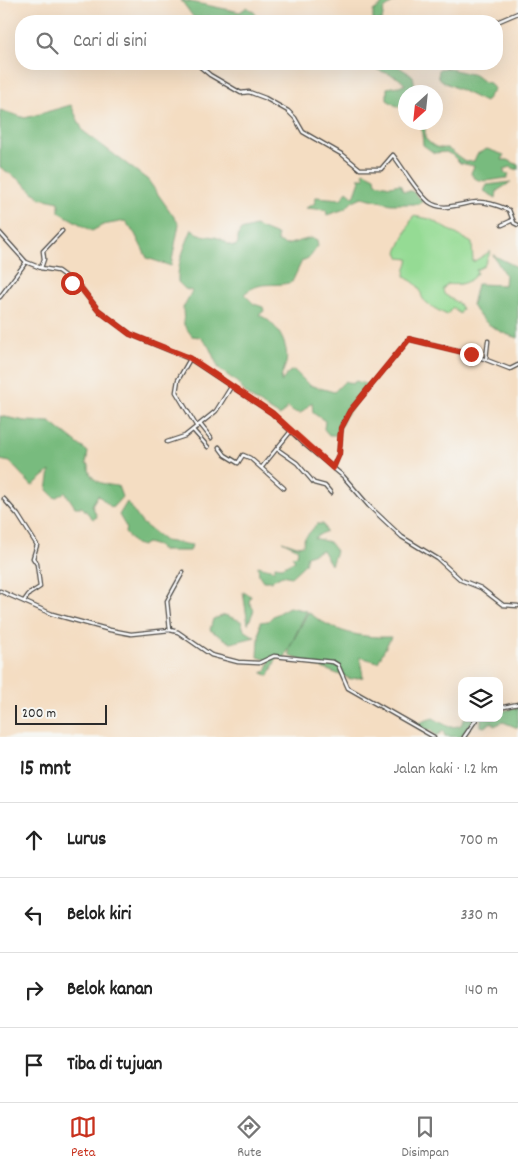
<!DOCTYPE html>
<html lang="id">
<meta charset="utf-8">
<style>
body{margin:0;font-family:Dekko,sans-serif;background:#f2f2f2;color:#222}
.controls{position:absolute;right:15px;bottom:15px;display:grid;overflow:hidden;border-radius:10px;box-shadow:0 5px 20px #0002}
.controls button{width:45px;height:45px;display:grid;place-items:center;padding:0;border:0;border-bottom:1px solid #e0e0e0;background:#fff;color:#222;font:25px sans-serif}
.compass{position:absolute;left:398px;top:85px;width:45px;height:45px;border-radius:50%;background:#fff;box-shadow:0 5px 20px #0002;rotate:207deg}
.scale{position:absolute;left:15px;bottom:12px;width:92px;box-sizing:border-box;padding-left:5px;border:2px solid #2b2b2b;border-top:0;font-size:14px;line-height:18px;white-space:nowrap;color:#2b2b2b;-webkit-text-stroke:4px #f6f6f2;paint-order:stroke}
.stop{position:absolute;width:15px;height:15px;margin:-11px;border:4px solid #c8321e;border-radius:50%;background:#fff}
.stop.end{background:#c8321e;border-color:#fff;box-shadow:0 1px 5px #0008}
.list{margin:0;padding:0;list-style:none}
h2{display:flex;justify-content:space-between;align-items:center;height:65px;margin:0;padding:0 20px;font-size:21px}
h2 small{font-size:16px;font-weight:400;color:#767676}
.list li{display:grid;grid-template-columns:32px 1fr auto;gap:15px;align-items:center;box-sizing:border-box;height:75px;padding:0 20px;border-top:1px solid #e0e0e0}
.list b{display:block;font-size:19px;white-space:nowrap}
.list em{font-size:16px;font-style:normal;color:#767676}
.icon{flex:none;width:28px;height:28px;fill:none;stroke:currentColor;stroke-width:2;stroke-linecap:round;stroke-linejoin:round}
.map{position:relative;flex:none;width:518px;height:737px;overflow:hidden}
.search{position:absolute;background:#fff;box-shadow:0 5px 20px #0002;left:15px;right:15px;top:15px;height:55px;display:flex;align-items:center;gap:12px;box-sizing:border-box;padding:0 18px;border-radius:20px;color:#767676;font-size:19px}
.sheet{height:365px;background:#fff}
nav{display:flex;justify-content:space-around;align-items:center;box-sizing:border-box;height:70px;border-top:1px solid #e0e0e0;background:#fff;font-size:14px;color:#767676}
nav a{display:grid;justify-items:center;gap:2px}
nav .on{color:#c8321e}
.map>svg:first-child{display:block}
.green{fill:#95db94;stroke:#608360}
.forest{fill:#78bb7e;stroke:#527354}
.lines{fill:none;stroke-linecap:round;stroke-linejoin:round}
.street-casing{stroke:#494642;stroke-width:5}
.street{stroke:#fff;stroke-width:2.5}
.route{stroke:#c8321e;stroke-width:6}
</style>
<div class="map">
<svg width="518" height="737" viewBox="0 0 518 737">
<rect width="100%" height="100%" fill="#f6f6f2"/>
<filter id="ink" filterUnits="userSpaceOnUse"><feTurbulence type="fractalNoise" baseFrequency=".02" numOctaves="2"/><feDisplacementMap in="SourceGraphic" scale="10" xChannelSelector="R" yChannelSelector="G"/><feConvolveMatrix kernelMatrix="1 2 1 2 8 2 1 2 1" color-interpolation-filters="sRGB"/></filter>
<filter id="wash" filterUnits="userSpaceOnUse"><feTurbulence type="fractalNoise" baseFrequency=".0096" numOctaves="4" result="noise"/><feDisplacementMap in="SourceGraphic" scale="20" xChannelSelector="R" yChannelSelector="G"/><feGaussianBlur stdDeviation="1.12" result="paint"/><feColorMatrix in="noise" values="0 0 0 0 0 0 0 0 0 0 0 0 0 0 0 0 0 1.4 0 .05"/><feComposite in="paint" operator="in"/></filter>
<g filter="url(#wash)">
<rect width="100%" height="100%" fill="#f4ddc2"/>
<!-- green -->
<path class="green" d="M413,216L430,219L472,243L473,262L491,251L484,266L476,270L477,273C470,283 459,286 447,284L443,289L444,294L459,304L462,309L459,314L453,307L447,315C439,311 429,306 423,299C421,296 421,291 419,288C408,273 400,286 409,259L400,258L397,252Z"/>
<!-- forest -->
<g class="forest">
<path d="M181,0L240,12L247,7L255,13L258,21H218L209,16L194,18Z"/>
<path d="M378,0H397L384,9L382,21H373V11L382,5Z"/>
<path d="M369,64H394L413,76L416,92H406L405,105L398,107L387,100V88L405,85C398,72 377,74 369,64Z"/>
<path d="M446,68L475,75L484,82L490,83L494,89L485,102L444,82L438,77L439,69Z"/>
<path d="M71,105L83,131L148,180L179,224L171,266L147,258L135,234L125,221L103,225L92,231L59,212V202L40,198L21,181L0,167V110L25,118Z"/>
<path d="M421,123H425V138C432,146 437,149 447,148L466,162L474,161L477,154L487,149L504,155L502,160H508L518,165V170L510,167L504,169V173L509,174L507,178C495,179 476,186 471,173L474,166L460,163L452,155L446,152L434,153L423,145Z"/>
<path d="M365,172L375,177L376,183L390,186L400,184L403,191H412L423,201L418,204H391L362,197L353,201L345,209L327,215L326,210L306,208L314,204L316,197L341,199L347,191L354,197L360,180L358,178H365L363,173Z"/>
<path d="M511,182L497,191L496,198L484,191L487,185Z"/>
<path d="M255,226L277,235L278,242L286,245L311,238L317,241L318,246L310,257L302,261L292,282C274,288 261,279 244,294L254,304L263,307L264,311L259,315C275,321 290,344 286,363C284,370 281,374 281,382L289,372L294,370L309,385L334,392L345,381L352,384L356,381L368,385L345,417L337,435H329L324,429L325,421L313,413L312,402L301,413L293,412L288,407L280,416L248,396L237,382L219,369L209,347L200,337L192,336L184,325L183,308L192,291L185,289L178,282C177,262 185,247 192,229C203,239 210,234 221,239C227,242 228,246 235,246L238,244V235L241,230Z"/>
<path d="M493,255L515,266L518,273V338C501,334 480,322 472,305L477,284L504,285L505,275Z"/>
<path d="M0,416L25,421L50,422L88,452L86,464L89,465C88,482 105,485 118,486L122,497L112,508L98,495L92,505L97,517L93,519L82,507H75L65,492L55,498L47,490L50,471L32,486L10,462L0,460Z"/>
<path d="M127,502L142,523L165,541L192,545L190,551H163L157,546L147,543L142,546L135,544L125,533L126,527L119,515Z"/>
<path d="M317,524H323L326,531L314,538L329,542L336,551L331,565L322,550L307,556L305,564L291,577L282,575L271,581H263L259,575L258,566L274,570L275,566L282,567L295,560L292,556L297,555L298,549L282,541L297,546L303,545L304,539Z"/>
<path d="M243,592L251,596L249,602L254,610L248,624Z"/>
<path d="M289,607L307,611L284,659L277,657L269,676L262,673L266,671L270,661L258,657L260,622L268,621L273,616Z"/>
<path d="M308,612C334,632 359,638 391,637L378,662L360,657L363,677L351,679L290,656L289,649Z"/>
<path d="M225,615L241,621L244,630L255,637L231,643L210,630L213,619Z"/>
<path d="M518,707V728L503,722L494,726L492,722L484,727L481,726V718H499V712Z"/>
<path d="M433,718L449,727L460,726L465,718H477L461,737L445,736L443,731L436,736L430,730L424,732L415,724Z"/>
</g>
</g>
<g filter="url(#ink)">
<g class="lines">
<!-- street casing -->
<g class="street-casing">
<g id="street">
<path d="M497,22L518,13"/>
<path d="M197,64L210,75L241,93L249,92L265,98L288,111L295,118L303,132L343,155L360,169H381L393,155C404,169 415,190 429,202C444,213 462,202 479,202C490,202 499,206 509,210L514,223L518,225"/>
<path d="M450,67V64"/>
<path d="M502,225L513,220"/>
<path d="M0,233L26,262L41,268L58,271L81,288L98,310L130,334L190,359L272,413L303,443L343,476L369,506L402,537L438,559L461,580L481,588L503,605L518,606"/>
<path d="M41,268L44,259L43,251L62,231"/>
<path d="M0,297L26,262"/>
<path d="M190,359L178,380L176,392L197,427"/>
<path d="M486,359L488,341"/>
<path d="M200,424L211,438"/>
<path d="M193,430L208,447"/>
<path d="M167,442L185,436L216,411L231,387"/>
<path d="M219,447L225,455L238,463L243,455L250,458L284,488"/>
<path d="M277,449L297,463L314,483L325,486L331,493"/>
<path d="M262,467L291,431"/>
<path d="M333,468L339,454L341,428L350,411L409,339L471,354L510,369L518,365"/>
<path d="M4,499L18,515L37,545L33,558L37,564L40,587L29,594L24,601"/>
<path d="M0,591L52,614L110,630L131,634L170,630L178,632L211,655L238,662L259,663L274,656L333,662L338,665L348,688L434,737"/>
<path d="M170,630L167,601L183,572"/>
<path d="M499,708L518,704"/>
<path d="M464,737L477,718"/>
</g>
</g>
<!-- street -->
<use href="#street" class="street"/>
</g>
</g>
<g class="lines" filter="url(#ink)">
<!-- route -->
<path class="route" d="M72,283L81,288L98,310L130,334L190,358L272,413L333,468L339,454L341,428L350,411L409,339L471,354"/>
</g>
</svg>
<div class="controls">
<button><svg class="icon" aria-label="layers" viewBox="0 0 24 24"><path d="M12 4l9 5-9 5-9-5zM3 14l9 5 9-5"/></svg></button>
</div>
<svg class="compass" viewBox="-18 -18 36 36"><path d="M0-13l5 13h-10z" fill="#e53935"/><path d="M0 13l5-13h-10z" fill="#767676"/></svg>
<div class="scale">200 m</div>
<div class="stop" style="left:72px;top:283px"></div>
<div class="stop end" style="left:471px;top:354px"></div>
<div class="search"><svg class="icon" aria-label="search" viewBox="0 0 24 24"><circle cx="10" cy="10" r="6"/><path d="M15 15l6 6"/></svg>Cari di sini</div>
</div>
<section class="sheet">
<h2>15 mnt<small>Jalan kaki · 1.2 km</small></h2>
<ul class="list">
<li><svg class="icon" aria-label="ahead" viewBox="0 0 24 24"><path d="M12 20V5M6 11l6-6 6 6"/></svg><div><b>Lurus</b></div><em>700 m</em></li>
<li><svg class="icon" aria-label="left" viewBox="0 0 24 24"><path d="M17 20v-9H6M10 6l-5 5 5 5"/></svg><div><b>Belok kiri</b></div><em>330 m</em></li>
<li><svg class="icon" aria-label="right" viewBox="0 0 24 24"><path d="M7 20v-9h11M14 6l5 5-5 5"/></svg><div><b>Belok kanan</b></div><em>140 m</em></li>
<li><svg class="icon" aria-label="arrive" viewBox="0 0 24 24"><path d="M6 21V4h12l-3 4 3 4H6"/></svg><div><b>Tiba di tujuan</b></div></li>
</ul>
</section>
<nav>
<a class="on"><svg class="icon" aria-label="map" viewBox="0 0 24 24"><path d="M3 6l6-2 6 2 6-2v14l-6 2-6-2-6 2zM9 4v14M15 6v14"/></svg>Peta</a>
<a><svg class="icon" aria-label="directions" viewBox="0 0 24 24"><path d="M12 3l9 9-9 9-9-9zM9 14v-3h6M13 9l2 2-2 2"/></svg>Rute</a>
<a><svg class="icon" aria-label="saved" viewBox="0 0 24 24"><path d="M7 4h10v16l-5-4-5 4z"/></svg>Disimpan</a>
</nav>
